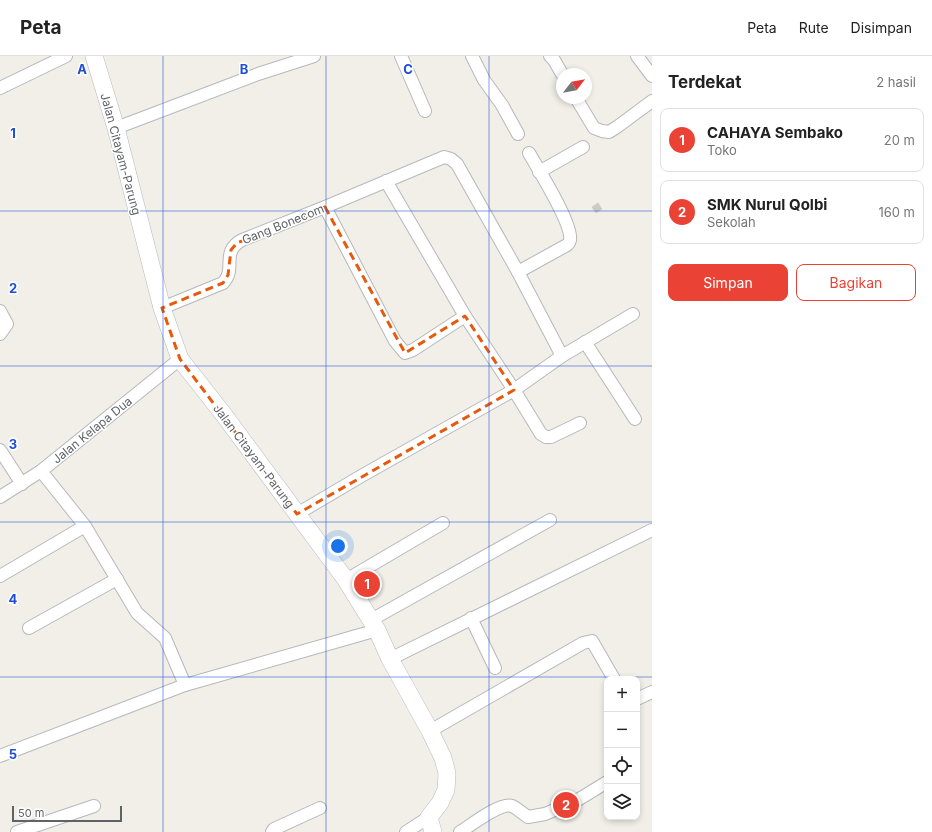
<!DOCTYPE html>
<html lang="id">
<meta charset="utf-8">
<style>
body{margin:0;font-family:Inter,sans-serif;background:#f6f6f6;color:#222}
.controls{position:absolute;right:12px;bottom:12px;display:grid;overflow:hidden;border-radius:8px;box-shadow:0 2px 6px #0003}
.controls button{width:36px;height:36px;display:grid;place-items:center;padding:0;border:0;border-bottom:1px solid #e0e0e0;background:#fff;color:#222;font:20px sans-serif}
.compass{position:absolute;left:556px;top:12px;width:36px;height:36px;border-radius:50%;background:#fff;box-shadow:0 2px 6px #0003;rotate:59deg}
.scale{position:absolute;left:12px;bottom:10px;width:110px;box-sizing:border-box;padding-left:4px;border:2px solid #5f6368;border-top:0;font-size:11px;line-height:14px;white-space:nowrap;color:#5f6368;-webkit-text-stroke:3px #fff;paint-order:stroke}
.you{position:absolute;left:338px;top:490px;width:14px;height:14px;margin:-10px;border:3px solid #fff;border-radius:50%;background:#1a73e8;box-shadow:0 0 0 6px #1a73e833}
.badge{display:grid;place-items:center;width:26px;height:26px;border-radius:50%;background:#ea4335;color:#fff;font-size:13px;font-weight:700}
.pin{position:absolute;translate:-50% -50%;border:2px solid #fff;box-shadow:0 1px 4px #0006}
.list{margin:0;padding:0;list-style:none}
h2{display:flex;justify-content:space-between;align-items:center;height:52px;margin:0;padding:0 16px;font-size:17px}
h2 small{font-size:13px;font-weight:400;color:#767676}
.list li{display:grid;grid-template-columns:26px 1fr auto;gap:12px;align-items:center;box-sizing:border-box;height:64px;margin:0 8px 8px;padding:0 8px;border:1px solid #e0e0e0;border-radius:8px}
.list b{display:block;font-size:15px;white-space:nowrap}
.list p{margin:0;font-size:13px;white-space:nowrap;color:#767676}
.list em{font-size:13px;font-style:normal;color:#767676}
.actions{display:flex;gap:8px;padding:12px 16px}
.actions a{flex:1;padding:9px 0;border:1px solid #ea4335;border-radius:8px;text-align:center;font-size:14px;color:#ea4335}
.actions .main{background:#ea4335;color:#fff}
.icon{flex:none;width:22px;height:22px;fill:none;stroke:currentColor;stroke-width:2;stroke-linecap:round;stroke-linejoin:round}
.map{position:relative;flex:none;width:652px;height:776px;overflow:hidden}
header{display:flex;align-items:center;gap:24px;box-sizing:border-box;height:56px;padding:0 20px;background:#fff;border-bottom:1px solid #e0e0e0}
header strong{font-size:19px}
nav{display:flex;gap:22px;margin-inline-start:auto;font-size:14px}
main{display:flex}
aside{flex:1;background:#fff}
.map>svg:first-child{display:block}
.building{fill:#cccac5;stroke:#d6d1c6}
.lines{fill:none;stroke-linecap:round;stroke-linejoin:round}
.street-casing{stroke:#b5b8bc;stroke-width:14}
.secondary-casing{stroke:#b6babf;stroke-width:18}
.street{stroke:#fff;stroke-width:12}
.secondary{stroke:#fff;stroke-width:17}
.marked{fill:none;stroke:#e8590c;stroke-width:3;stroke-dasharray:8 5;stroke-linejoin:round}
.grid{fill:none;stroke:#1d4ed8;stroke-width:1;stroke-opacity:0.55}
.labels{text-anchor:middle;dominant-baseline:central;stroke-width:3;stroke-linejoin:round;paint-order:stroke}
.street-label{font-size:12px;fill:#5f6368;stroke:#fff}
.grid-label{font-size:13px;text-anchor:middle;font-weight:bold;fill:#1d4ed8;stroke:#fff;stroke-width:3;stroke-linejoin:round;paint-order:stroke}
</style>
<header>
<strong>Peta</strong>
<nav><a>Peta</a><a>Rute</a><a>Disimpan</a></nav>
</header>
<main>
<div class="map">
<svg width="652" height="776" viewBox="0 0 652 776">
<rect width="100%" height="100%" fill="#f1efe8"/>
<!-- building -->
<path class="building" d="M598,147L602,153L596,157L592,151Z"/>
<g class="lines">
<!-- street casing -->
<g class="street-casing">
<g id="street">
<path d="M401,0L425,55"/>
<path d="M472,0L484,24L502,49L518,78"/>
<path d="M550,0L554,4L562,18"/>
<path d="M637,0L652,20"/>
<path d="M0,32L66,0"/>
<path d="M576,42L594,72L602,75L609,76L617,71L652,45"/>
<path d="M116,72L258,18L314,0"/>
<path d="M539,116L583,91"/>
<path d="M386,125L465,260L514,334L541,378L546,381H551L580,367"/>
<path d="M325,151L395,285L405,297L413,294L465,260"/>
<path d="M518,216L567,189C569,187 570,186 570,184C573,168 538,113 529,97"/>
<path d="M162,252L223,227C237,213 220,196 242,184L325,151L444,101L451,103L457,108L518,216L562,300"/>
<path d="M0,255L7,268L0,278"/>
<path d="M585,286L635,363"/>
<path d="M0,394L22,428"/>
<path d="M41,415L85,470L137,557L165,582L185,629"/>
<path d="M0,441L41,415L180,303"/>
<path d="M297,458L363,419L514,334L562,300L633,258"/>
<path d="M0,520L85,470"/>
<path d="M346,524L443,467"/>
<path d="M471,562L495,612"/>
<path d="M371,564L550,464"/>
<path d="M29,572L117,523"/>
<path d="M390,603L652,474"/>
<path d="M637,643L652,636"/>
<path d="M430,675L583,587L592,585L614,623"/>
<path d="M0,700L185,629L377,574"/>
<path d="M17,776L94,750"/>
<path d="M272,776L274,773L320,752"/>
<path d="M406,776L429,761"/>
<path d="M460,776C470,770 500,746 512,750C517,752 523,758 528,761L545,758L576,745L607,726"/>
</g>
</g>
<!-- secondary casing -->
<g class="secondary-casing">
<path id="secondary" d="M94,0L116,72L162,252L180,303L224,359L346,524L377,574L390,603L430,675L443,702L447,717L446,734L440,747L429,761L433,776"/>
</g>
<!-- street -->
<use href="#street" class="street"/>
<!-- secondary -->
<use href="#secondary" class="secondary"/>
</g>
<!-- marked area -->
<path class="marked" d="M325,151L405,297L465,260L514,334L297,458L180,303L162,252L223,227L228,219L231,194L237,187Z"/>
<!-- grid -->
<path class="grid" d="M163,0V776M326,0V776M489,0V776M0,155H652M0,310H652M0,466H652M0,621H652"/>
<g class="labels">
<!-- street labels -->
<g class="street-label">
<text transform="translate(121 98) rotate(75)">Jalan Citayam-Parung</text>
<text transform="translate(283 168) rotate(-22)">Gang Bonecom</text>
<text transform="translate(92 374) rotate(-39)">Jalan Kelapa Dua</text>
<text transform="translate(254 400) rotate(53)">Jalan Citayam-Parung</text>
</g>
</g>
<g class="grid-label">
<text x="82" y="18">A</text>
<text x="244" y="18">B</text>
<text x="408" y="18">C</text>
<text x="13" y="82">1</text>
<text x="13" y="237">2</text>
<text x="13" y="393">3</text>
<text x="13" y="548">4</text>
<text x="13" y="703">5</text>
</g>
</svg>
<div class="controls">
<button>+</button>
<button>−</button>
<button><svg class="icon" aria-label="locate" viewBox="0 0 24 24"><circle cx="12" cy="12" r="6"/><path d="M12 2v4M12 18v4M2 12h4M18 12h4"/></svg></button>
<button><svg class="icon" aria-label="layers" viewBox="0 0 24 24"><path d="M12 4l9 5-9 5-9-5zM3 14l9 5 9-5"/></svg></button>
</div>
<svg class="compass" viewBox="-18 -18 36 36"><path d="M0-13l5 13h-10z" fill="#e53935"/><path d="M0 13l5-13h-10z" fill="#767676"/></svg>
<div class="scale">50 m</div>
<div class="you"></div>
<div class="pin badge" style="left:367px;top:528px">1</div>
<div class="pin badge" style="left:566px;top:749px">2</div>
</div>
<aside>
<h2>Terdekat<small>2 hasil</small></h2>
<ul class="list">
<li><span class="badge">1</span><div><b>CAHAYA Sembako</b><p>Toko</p></div><em>20 m</em></li>
<li><span class="badge">2</span><div><b>SMK Nurul Qolbi</b><p>Sekolah</p></div><em>160 m</em></li>
</ul>
<div class="actions"><a class="main">Simpan</a><a>Bagikan</a></div>
</aside>
</main>
